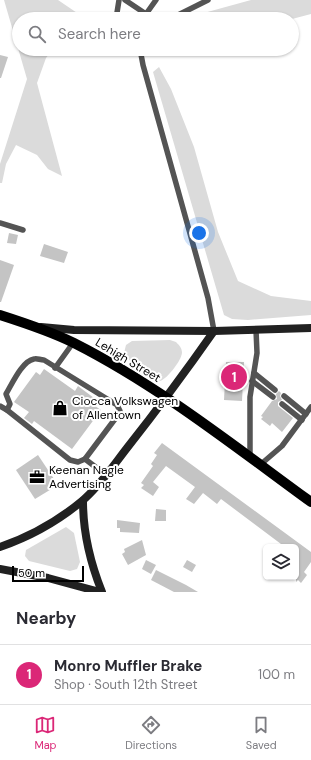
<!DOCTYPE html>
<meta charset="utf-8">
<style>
body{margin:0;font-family:"DM Sans",sans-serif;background:#f2f2f3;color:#2b2b33}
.controls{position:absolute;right:12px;bottom:12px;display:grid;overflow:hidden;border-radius:6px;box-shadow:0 1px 3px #0004}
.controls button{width:36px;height:36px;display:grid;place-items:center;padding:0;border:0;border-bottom:1px solid #e1e1e2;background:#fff;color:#2b2b33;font:20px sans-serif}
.scale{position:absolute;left:12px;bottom:10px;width:72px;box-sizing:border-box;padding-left:4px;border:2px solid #000;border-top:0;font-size:11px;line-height:14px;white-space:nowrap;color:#000;-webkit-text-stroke:3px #fff;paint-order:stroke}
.you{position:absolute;left:199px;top:233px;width:14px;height:14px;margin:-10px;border:3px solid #fff;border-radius:50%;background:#1a73e8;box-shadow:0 0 0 6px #1a73e833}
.badge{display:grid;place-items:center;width:26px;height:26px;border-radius:50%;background:#db2777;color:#fff;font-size:13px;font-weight:700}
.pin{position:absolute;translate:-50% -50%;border:2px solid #fff;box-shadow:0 1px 4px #0006}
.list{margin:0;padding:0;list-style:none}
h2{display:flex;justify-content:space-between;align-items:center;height:52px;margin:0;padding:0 16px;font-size:17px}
h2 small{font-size:13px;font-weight:400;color:#7c7c81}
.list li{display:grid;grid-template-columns:26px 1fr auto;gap:12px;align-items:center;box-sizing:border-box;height:60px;padding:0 16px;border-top:1px solid #e1e1e2}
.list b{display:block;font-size:15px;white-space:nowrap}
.list p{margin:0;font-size:13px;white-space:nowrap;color:#7c7c81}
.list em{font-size:13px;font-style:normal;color:#7c7c81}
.icon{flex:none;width:22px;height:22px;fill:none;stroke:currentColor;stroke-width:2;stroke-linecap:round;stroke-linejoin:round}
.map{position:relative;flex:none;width:311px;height:592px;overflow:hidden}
.search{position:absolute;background:#fff;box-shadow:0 1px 3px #0004;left:12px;right:12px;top:12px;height:44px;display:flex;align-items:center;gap:10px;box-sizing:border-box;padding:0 14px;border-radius:22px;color:#7c7c81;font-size:15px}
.sheet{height:112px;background:#fff}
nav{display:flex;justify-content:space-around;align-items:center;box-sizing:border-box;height:56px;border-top:1px solid #e1e1e2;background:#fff;font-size:11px;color:#7c7c81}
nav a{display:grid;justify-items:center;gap:2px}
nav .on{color:#db2777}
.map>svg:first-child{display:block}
.green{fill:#dbdbdb}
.building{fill:#c4c4c4}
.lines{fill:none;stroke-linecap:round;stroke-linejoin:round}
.lane{stroke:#545454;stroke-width:5.5}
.secondary{stroke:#212121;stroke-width:8}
.primary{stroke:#000;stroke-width:10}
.labels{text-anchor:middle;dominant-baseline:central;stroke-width:4;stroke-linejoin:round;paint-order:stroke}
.street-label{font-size:12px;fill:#000;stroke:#fff}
.poi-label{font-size:12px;fill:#000;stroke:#fff;text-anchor:start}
</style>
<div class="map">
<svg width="311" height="592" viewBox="0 0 311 592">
<rect width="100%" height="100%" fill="#fff"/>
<!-- green -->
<g class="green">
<path d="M4,0H58L86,19H19V49H53L46,58L37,83L62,176L48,169L37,155L16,145L6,164L2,183H0V164L27,79Z"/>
<path d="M251,0H311V14L292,19H182Z"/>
<path d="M159,67L171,89L194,147L218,232L238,281L271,296L311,301V315L248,320L232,319L224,315L153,72Z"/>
<path d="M170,340L176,342C179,345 182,348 182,353C181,361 167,379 160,381L128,359L124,353L126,345L132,341Z"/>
<path d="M66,527L74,533L80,562L77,569L70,571L29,561L25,556L26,550Z"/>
</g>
<!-- building -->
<g class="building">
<path d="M0,55L8,57L1,78H0Z"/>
<path d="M9,233L18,235L16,244L7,243Z"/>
<path d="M44,244L68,252L64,263L40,256Z"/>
<path d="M0,260L14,265L1,302H0Z"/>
<path d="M226,362H244L242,401L224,400Z"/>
<path d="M44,369L75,391L78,386L98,401L95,406L101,410L72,449L34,421L32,424L24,418L29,412L14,402L36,372L40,375Z"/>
<path d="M279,391L281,393L280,396L282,400L278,402V406L293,418L282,432L272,423L270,426L261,419L263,417L261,416L272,401L277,399L276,394Z"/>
<path d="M162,443L311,552V562L304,572L307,575L301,583L298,580L296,582V547H285L221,499L217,504L203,493L194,504L186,499L195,487L166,466L153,482L159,487L153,496L141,488L144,485L141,483L153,466L151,464L157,455L154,453Z"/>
<path d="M38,455L58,485L35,499L16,470Z"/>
<path d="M156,509L166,510V521H155Z"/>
<path d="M117,520L140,523L139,533L120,532V528H117Z"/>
<path d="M142,540L146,555L128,565L122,554L125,552L124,549Z"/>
<path d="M146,560L156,565L151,574L142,569Z"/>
<path d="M187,560L196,565L192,572L183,567Z"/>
<path d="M156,570L186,585L198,592H174L151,580Z"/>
</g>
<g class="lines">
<!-- lane -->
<g class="lane">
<path d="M125,0L146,14"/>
<path d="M118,19H116L119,0"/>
<path d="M145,19L146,14L156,0"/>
<path d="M164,19H170L208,0"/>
<path d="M140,49L143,65L208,298L214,331"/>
<path d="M0,223L23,230"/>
<path d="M55,368L73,343"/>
<path d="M254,373L275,390"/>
<path d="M252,381L273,397"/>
<path d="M284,396L306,414"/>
<path d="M282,404L302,420"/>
<path d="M0,406L7,410L70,460L78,462L85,459L106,475"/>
<path d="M7,410L10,404L6,394C12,384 22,361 34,359C37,358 40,360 44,360L117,405L120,411L115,419L85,459"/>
<path d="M250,458V397L257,353L256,330"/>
<path d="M260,465L282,446L311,407"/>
</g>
<!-- secondary -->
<g class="secondary">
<path d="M41,327L74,330L214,331L311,328"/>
<path d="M83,501C83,533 90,562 102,592"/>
<path d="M0,547C29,537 58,521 82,501C99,487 113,466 127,448C157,410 186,371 214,331"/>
<path d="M0,569L48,578L100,592"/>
</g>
<!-- primary -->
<path class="primary" d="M0,315C25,323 50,331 74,343C159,386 234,446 311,502"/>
</g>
<!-- icons -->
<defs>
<g id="shop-bare" transform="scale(1.2)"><path d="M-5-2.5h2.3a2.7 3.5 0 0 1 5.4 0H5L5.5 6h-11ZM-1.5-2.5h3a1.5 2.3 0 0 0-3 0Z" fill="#000" stroke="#fff" stroke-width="2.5" paint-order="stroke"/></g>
<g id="office-bare" transform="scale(1.2)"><path d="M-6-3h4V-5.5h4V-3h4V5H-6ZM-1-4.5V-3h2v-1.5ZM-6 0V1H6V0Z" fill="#000" stroke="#fff" stroke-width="2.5" paint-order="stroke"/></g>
</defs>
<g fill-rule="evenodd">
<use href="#shop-bare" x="60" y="408"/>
<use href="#office-bare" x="37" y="477"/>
</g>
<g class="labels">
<!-- street labels -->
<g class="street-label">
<text transform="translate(128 360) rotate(31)">Lehigh Street</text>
</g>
<!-- poi labels -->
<g class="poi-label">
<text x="72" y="401">Ciocca Volkswagen<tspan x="72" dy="14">of Allentown</tspan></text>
<text x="49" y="470">Keenan Nagle<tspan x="49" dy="14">Advertising</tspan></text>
</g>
</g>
</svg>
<div class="controls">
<button><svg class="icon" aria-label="layers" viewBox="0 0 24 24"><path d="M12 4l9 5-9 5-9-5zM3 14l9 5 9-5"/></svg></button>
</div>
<div class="scale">50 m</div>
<div class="you"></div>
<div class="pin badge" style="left:234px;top:377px">1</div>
<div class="search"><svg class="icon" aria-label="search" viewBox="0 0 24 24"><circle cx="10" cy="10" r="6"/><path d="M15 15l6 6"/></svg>Search here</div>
</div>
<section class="sheet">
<h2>Nearby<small></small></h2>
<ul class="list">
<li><span class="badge">1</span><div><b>Monro Muffler Brake</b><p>Shop · South 12th Street</p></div><em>100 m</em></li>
</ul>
</section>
<nav>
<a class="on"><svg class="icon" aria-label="map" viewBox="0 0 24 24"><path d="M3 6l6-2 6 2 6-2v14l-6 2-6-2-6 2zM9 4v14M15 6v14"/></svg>Map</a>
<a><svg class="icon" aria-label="directions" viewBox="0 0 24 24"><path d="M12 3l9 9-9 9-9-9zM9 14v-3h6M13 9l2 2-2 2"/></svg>Directions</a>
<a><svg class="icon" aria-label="saved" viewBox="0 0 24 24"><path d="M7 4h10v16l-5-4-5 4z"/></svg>Saved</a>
</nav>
